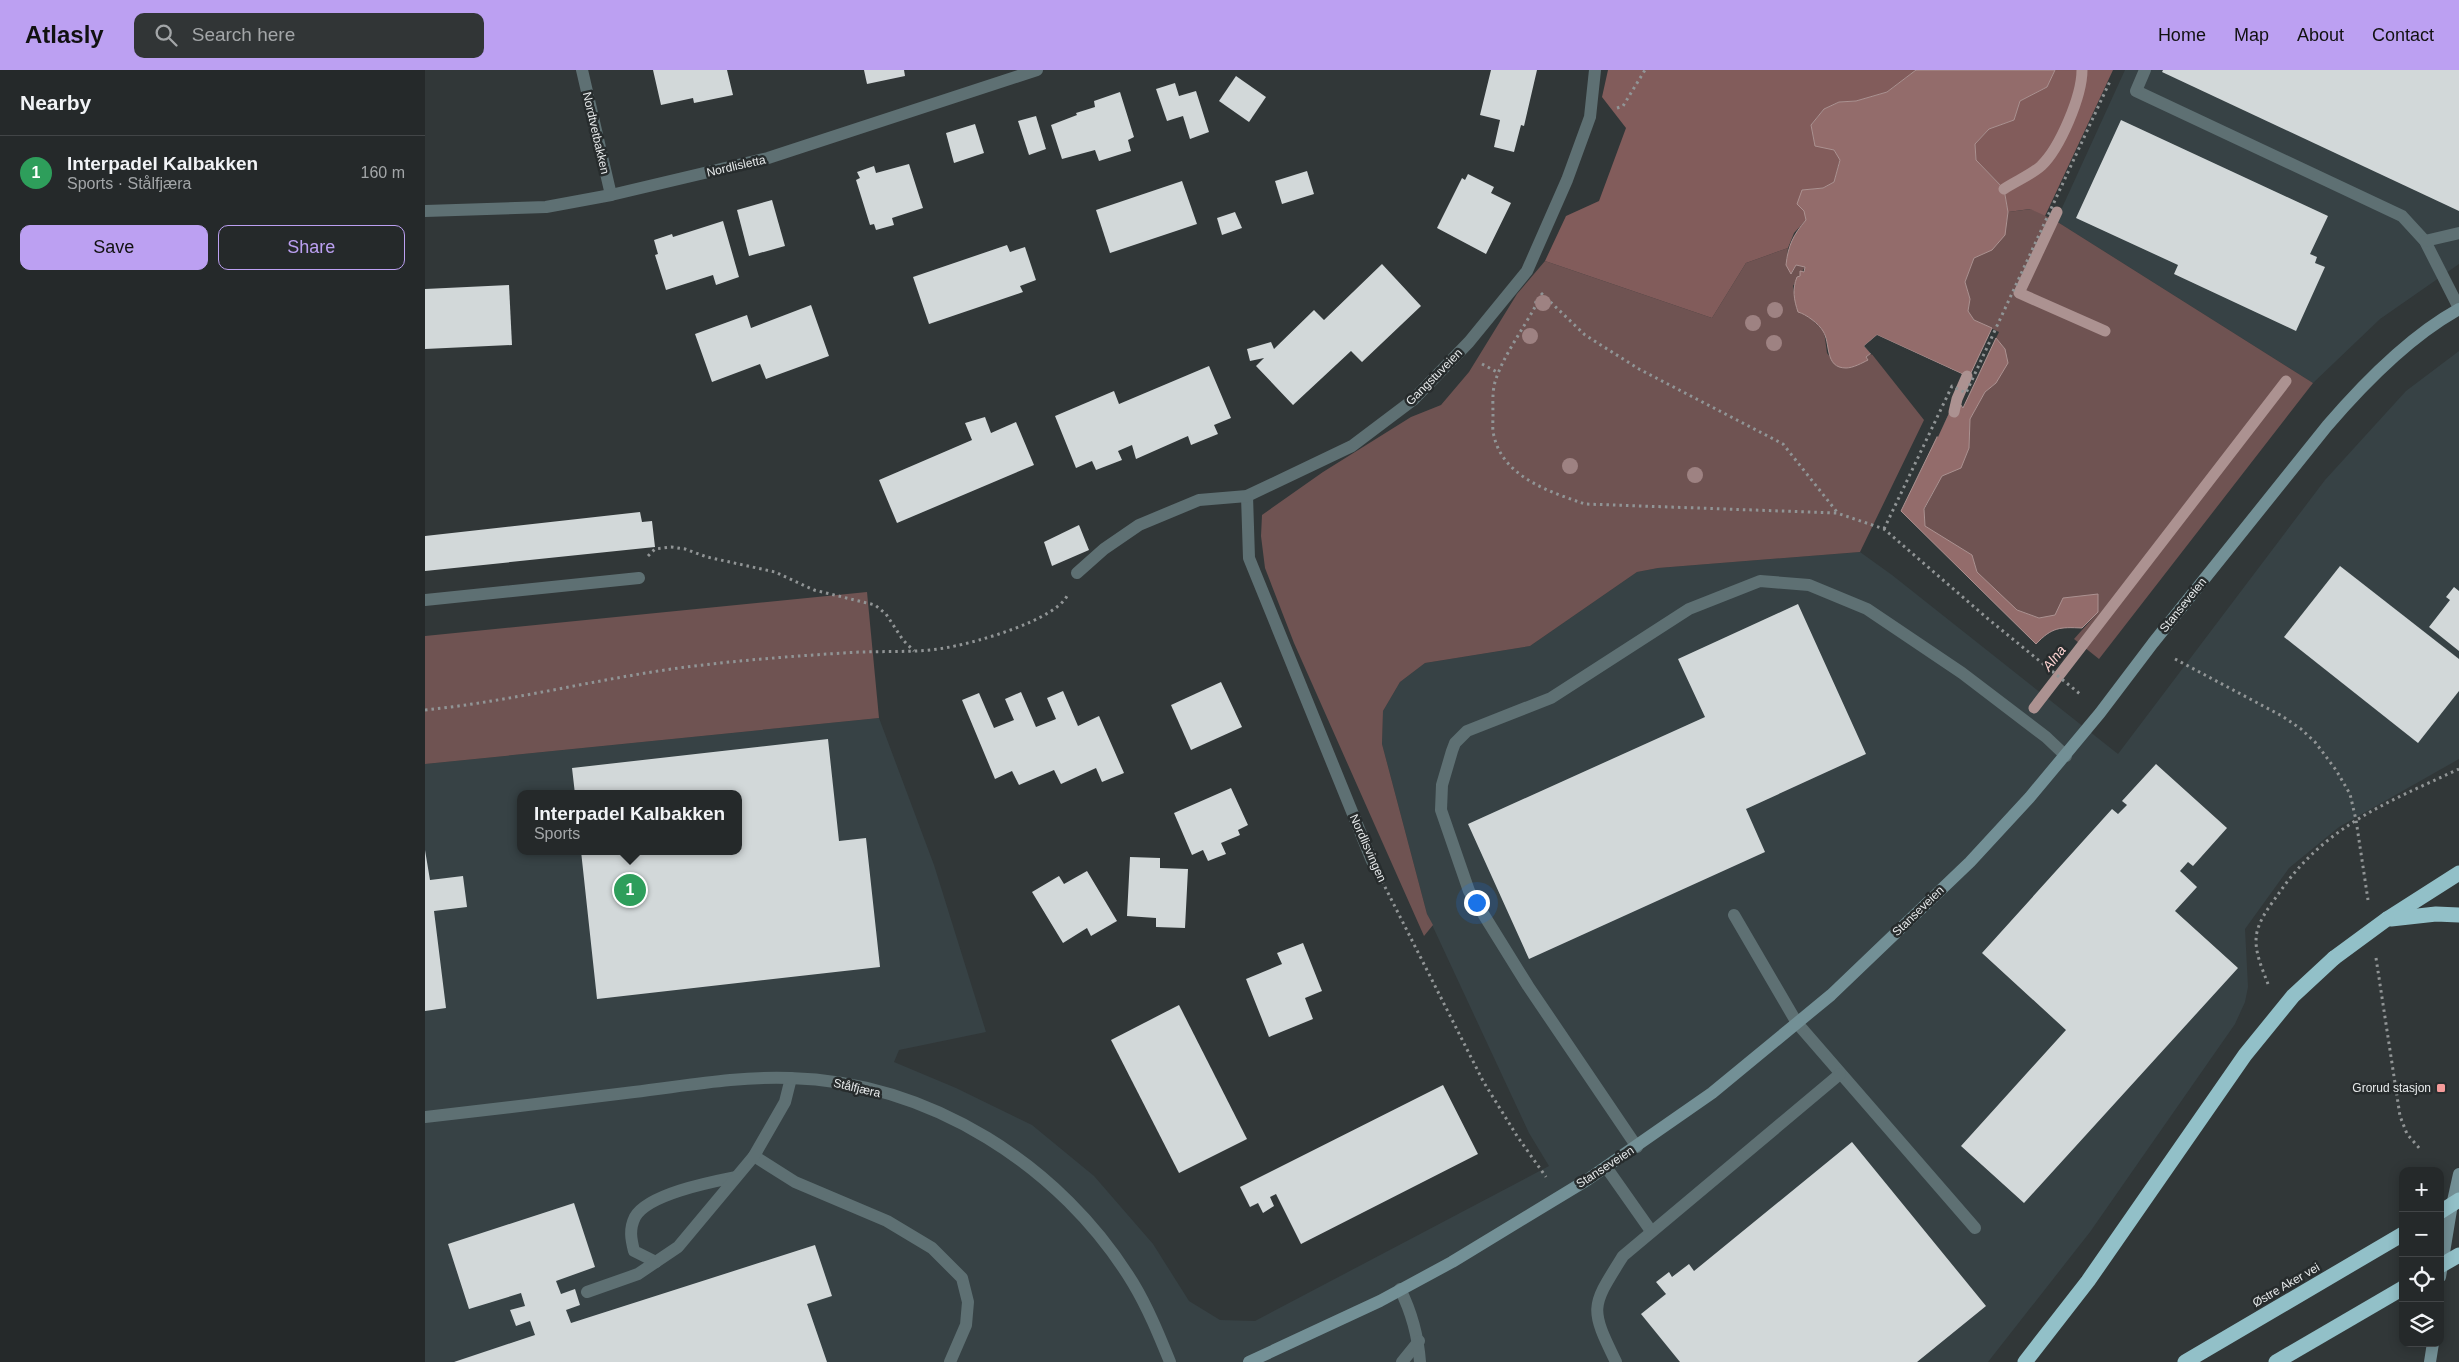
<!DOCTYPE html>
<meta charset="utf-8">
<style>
body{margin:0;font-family:Helvetica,sans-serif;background:#313536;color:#f1f3f6}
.controls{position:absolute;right:15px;bottom:15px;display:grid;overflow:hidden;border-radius:10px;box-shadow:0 2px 12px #0003}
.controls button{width:45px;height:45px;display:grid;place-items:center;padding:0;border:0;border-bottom:1px solid #424547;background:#25292a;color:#f1f3f6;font:25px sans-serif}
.you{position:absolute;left:1051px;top:832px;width:18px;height:18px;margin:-12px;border:4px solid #fff;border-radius:50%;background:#1a73e8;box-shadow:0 0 0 8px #1a73e833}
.badge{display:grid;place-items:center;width:32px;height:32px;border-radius:50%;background:#bca0f2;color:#fff;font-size:16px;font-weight:700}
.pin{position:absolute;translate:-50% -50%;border:2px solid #fff;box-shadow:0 1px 5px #0006}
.popup{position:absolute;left:92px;top:720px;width:225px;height:65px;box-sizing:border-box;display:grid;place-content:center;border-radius:10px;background:#25292a;filter:drop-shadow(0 1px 4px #0005);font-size:16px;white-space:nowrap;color:#a3a6a8}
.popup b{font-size:19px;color:#f1f3f6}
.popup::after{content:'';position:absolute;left:50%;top:100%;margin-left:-10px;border:10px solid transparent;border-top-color:#25292a}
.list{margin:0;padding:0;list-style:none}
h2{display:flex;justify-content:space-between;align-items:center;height:65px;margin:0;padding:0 20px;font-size:21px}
h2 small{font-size:16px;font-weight:400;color:#a3a6a8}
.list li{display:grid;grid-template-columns:32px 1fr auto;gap:15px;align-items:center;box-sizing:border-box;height:75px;padding:0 20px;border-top:1px solid #424547}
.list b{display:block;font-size:19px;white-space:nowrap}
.list p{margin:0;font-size:16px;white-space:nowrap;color:#a3a6a8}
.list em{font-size:16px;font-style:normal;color:#a3a6a8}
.actions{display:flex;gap:10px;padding:15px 20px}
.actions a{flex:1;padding:11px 0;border:1px solid #bca0f2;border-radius:10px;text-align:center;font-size:18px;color:#bca0f2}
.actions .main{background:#bca0f2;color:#111}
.icon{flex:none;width:28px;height:28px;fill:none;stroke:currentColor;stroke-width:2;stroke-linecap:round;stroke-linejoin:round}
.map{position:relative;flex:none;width:2034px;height:1292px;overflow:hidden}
header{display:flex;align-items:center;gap:30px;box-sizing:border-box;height:70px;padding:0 25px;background:#bca0f2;color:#111}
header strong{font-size:24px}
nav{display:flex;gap:28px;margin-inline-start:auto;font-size:18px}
.search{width:350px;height:45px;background:#313536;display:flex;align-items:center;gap:12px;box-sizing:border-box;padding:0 18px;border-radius:10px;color:#a3a6a8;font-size:19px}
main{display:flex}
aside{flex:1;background:#25292a}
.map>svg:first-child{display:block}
.built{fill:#374245;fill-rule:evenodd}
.green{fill:#6f5352}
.forest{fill:#825c5b}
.water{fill:#936c6b;stroke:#ac9291}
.pier{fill:#313738}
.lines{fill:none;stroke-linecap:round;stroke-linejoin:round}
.stream{stroke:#ac9291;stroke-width:11}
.building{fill:#d2d8d9}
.path{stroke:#919596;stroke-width:3;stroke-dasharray:2.5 4;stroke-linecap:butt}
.lane{stroke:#5e7073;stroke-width:12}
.street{stroke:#5e7073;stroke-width:12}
.secondary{stroke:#739096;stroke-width:12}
.highway{stroke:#92c0c8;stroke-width:15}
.highway-bridge{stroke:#92c0c8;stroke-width:15}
.tree{fill:#9e8282}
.poi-dot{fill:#f59b9a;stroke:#272c2d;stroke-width:2}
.labels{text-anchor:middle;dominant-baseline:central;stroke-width:5;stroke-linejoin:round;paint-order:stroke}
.street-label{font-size:12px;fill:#e7eaeb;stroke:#272c2d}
.poi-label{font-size:12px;fill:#e7eaeb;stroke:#272c2d;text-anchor:end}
.water-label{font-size:14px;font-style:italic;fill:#fdd3d1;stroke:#272c2d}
</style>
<header>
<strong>Atlasly</strong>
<div class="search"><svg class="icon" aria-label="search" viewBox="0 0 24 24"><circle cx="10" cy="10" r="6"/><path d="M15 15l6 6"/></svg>Search here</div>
<nav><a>Home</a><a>Map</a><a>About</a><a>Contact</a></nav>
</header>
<main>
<aside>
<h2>Nearby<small></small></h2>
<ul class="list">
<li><span class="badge" style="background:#2e9e5b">1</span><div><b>Interpadel Kalbakken</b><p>Sports · Stålfjæra</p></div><em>160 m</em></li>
</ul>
<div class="actions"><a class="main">Save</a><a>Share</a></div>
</aside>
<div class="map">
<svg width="2034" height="1292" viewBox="0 0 2034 1292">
<rect width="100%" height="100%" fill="#313738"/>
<!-- built -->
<g class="built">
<path d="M1700,0H2034V194L1955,249L1888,313L1631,151Z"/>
<path d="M2034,281V689L1914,757L1864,798L1820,859L1823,917L1820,932L1810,954L1665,1162L1563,1292H0V694L454,648L509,795L561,962L474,980L469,992L531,1018L607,1055L669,1106L728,1174L764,1231L795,1250L830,1251L1124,1096L1104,1063L1002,844L957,674L958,641L975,612L1000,593L1105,576L1212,502L1233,498L1435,482L1467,505L1693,684L1900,410L1981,321ZM96,724H314V781H96Z"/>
</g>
<!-- green -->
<g class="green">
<path d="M1606,139L1631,151L1888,313L1674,589L1649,569L1673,542L1614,548L1591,540L1552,502L1547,485L1500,457L1499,440L1517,406L1536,397L1544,378L1545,349L1560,322L1571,313L1580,279L1571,268L1574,262L1549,250L1543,241L1545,229L1540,212L1549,188C1576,175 1579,171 1583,142Z"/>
<path d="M1363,178L1361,195L1367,203L1371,195L1380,197L1368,216L1371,235L1399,261L1402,283L1412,296L1443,290L1441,287L1446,283L1499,350L1435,482L1233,498L1212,502L1105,576L1000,593L975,612L958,641L957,674L1002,844L1008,855L999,866L869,573L840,498L836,466L837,445L898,402L986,347L1016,335L1044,302L1092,224L1120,191L1287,248L1321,193Z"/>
<path d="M442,522L454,648L0,694V566Z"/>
</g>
<!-- forest -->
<g class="forest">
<path d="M1183,0H1491L1462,22L1431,31L1414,32L1399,39L1386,55L1390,75L1409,80L1415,89L1409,112L1398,118L1377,120L1381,150L1369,163L1363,178L1321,193L1287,248L1120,191L1141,146L1174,131L1201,58L1177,27Z"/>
<path d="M1630,0H1688L1620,146L1605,139L1583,142L1579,119L1551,90L1550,74L1564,59L1589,50L1595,31L1622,17Z"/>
</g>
<!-- water -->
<g class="water">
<path d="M1491,0H1630L1622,17L1595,31L1589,50L1564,59L1550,74L1551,90L1579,119L1583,142L1580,165L1567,180L1549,188L1540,212L1545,229L1543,241L1549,250L1567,258L1544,307L1452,265L1439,276L1446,283L1441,287L1443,290C1437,293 1428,298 1421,298C1399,298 1406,273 1398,261C1394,254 1381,244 1373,242C1369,230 1367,219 1372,207L1375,206V201L1379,202L1380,197L1371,195L1366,204L1361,195C1363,176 1368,165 1381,150L1379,141L1372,134L1377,120L1398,118L1409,112L1415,90L1409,80L1390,76L1386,55L1399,39L1414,32L1431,31L1462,22Z"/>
<path d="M1571,268L1580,279L1583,293L1571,313L1560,322L1545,349L1544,378L1536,398L1517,406L1499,439L1500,456L1547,485L1552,502L1592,540L1614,548L1630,545L1638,528L1673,524V542L1657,558C1635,557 1627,557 1611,574L1476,441L1531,328L1538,338Z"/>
</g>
<!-- pier -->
<g class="pier">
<path d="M1452,265L1541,306L1540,308L1452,268L1443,276L1448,282L1447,285L1439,276Z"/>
<path d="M1532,326L1531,328L1513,367L1511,365L1528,327Z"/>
</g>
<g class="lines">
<!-- stream -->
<g class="stream">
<path d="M1579,119C1591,111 1606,105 1616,96C1635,78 1657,26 1657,0"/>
<path d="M1632,142L1594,223L1680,261"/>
<path d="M1529,342L1532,329L1542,306"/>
<path d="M1609,638L1861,311"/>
</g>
</g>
<!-- building -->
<g class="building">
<path d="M228,0H302L308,25L269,33L268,28L236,35Z"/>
<path d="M439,0H479L480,6L442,14Z"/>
<path d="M1066,0H1112L1099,56L1096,55L1089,82L1069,77L1075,50L1055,45Z"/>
<path d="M1738,0H2034V141L1737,2Z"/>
<path d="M811,6L841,27L824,52L794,31Z"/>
<path d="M750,13L754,26L771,21L784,62L765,69L758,46L742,51L731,19Z"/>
<path d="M695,22L709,67L703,70L706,81L674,91L670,80L637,89L626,55L652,45L651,43L670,37L669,31Z"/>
<path d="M611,46L621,79L604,85L593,51Z"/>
<path d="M1696,50L1903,146L1885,184L1892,187L1890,193L1900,197L1871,261L1749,204L1753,195L1651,148Z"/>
<path d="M550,54L559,83L529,93L521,63Z"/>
<path d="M484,94L498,138L467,148L469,155L451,160L449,154L445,155L431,110L435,108L432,102L449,96L451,103Z"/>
<path d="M882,101L889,124L857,134L850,111Z"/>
<path d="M1043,104L1069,117L1066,123L1086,133L1061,184L1012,158L1037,108L1040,110Z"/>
<path d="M757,111L772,154L685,183L671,140Z"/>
<path d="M347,130L360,176L324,186L312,140Z"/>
<path d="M810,142L817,158L797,165L792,148Z"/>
<path d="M298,151L314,207L291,215L288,205L241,220L230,185L233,184L229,170L247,164L248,167Z"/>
<path d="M582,175L585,182L600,177L611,210L595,216L598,222L504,254L488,207Z"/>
<path d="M957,194L996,236L937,292L926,281L868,335L831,296L839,288L825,291L822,279L846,272L849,279L889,240L899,250Z"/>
<path d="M84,215L87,275L0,279V219Z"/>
<path d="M386,235L404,286L341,309L335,294L287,312L270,264L322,245L326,258Z"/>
<path d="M784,296L806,348L789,355L793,364L766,375L763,366L711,389L707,375L693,381L697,390L671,400L667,391L651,398L630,346L689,321L694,334Z"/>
<path d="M560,347L566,363L591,352L609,395L472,453L454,410L547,370L540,353Z"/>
<path d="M215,442L217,452L227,451L230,477L0,501V466Z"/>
<path d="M654,455L664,480L627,496L619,472Z"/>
<path d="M1915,496L2034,589V621L1993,673L1859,567Z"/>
<path d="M2029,517L2034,521V581L2004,557L2025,530L2021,527Z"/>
<path d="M1373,534L1441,684L1321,739L1340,782L1104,889L1043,754L1280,647L1253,589Z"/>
<path d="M796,612L817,657L766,680L746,635Z"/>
<path d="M638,621L653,656L674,646L699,703L677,712L671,698L636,714L629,700L594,715L587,701L570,709L537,630L554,623L569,658L589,650L580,629L596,622L611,657L631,649L622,628Z"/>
<path d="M403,669L414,771L441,768L455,897L172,929L156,781H314V724H150L147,698Z"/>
<path d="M1731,694L1802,758L1768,796L1763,792L1755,801L1772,817L1750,841L1813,898L1599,1133L1536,1076L1641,960L1557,883L1687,739L1693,744L1702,735L1697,731Z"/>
<path d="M806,718L823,755L813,760L815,765L796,773L801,784L783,791L778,780L767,785L749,743Z"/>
<path d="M0,780L5,810L38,806L42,837L9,841L21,938L0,941Z"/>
<path d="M705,787L735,788V798L763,799L760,858L731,857V848L702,846Z"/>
<path d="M662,801L692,851L666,866L662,858L638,873L607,822L634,806L639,814Z"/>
<path d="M878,873L897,921L880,928L888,949L844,967L821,909L857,894L852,883Z"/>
<path d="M754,935L822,1069L754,1103L686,970Z"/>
<path d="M1018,1015L1053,1084L876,1174L851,1124L845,1127L849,1136L838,1143L833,1133L825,1137L815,1117Z"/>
<path d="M1427,1072L1561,1236L1492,1292H1255L1216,1244L1241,1224L1231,1212L1244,1202L1247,1207L1264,1194L1269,1201Z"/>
<path d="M149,1133L170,1197L131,1211L136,1224L150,1219L155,1235L141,1240L146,1253L390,1175L407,1226L382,1234L402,1292H29L110,1265L105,1251L91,1256L85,1240L100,1236L96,1223L44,1239L23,1174Z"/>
</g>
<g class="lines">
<!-- path -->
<g class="path">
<path d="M1192,38L1198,36L1220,0"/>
<path d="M1116,223L1160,265L1214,299L1358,374L1412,442"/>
<path d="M1111,231L1110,237C1098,259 1077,288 1070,312C1067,323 1068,335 1068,346C1068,352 1067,360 1069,366C1078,407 1125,422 1160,434L1412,443L1459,459L1562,548L1655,624"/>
<path d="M1057,294L1074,303"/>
<path d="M1459,459L1527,316L1541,323L1686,9"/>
<path d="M223,486L230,479L246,477L260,479L282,487L350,502L389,520L450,535L461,544L478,570L489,581"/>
<path d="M1750,589L1857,646L1876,659L1890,672L1911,700L1925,724L1931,750L1943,830"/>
<path d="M0,640C90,631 179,607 269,596C319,590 369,586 419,583C455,580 490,584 525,577C552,572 632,550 643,524"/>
<path d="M957,811L1058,1011L1092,1066L1121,1107"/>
<path d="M1951,888L1975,1046L1982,1064L1995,1079"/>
<path d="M1843,914C1837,898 1828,879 1832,862C1835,849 1844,837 1852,826C1899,756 1961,733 2034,699"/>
</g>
<!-- lane -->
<g class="lane">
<path d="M1720,0L1711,21L1977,146L2000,171L2034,238"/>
<path d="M2000,171L2034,163"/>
<path d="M0,530L214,508"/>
<path d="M1309,845L1372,953L1550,1158"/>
<path d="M1212,1077L1103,916L1044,821L1016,740L1017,715L1027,681L1030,673L1042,661L1126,628L1264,539L1335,511L1384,515L1442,539L1537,603L1621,667L1641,686"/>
<path d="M329,1086L370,1112L462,1151L507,1178L537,1208L543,1232L541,1255L525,1292"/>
<path d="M1181,1097L1226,1161"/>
<path d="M231,1192L209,1181C206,1169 204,1159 210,1147C223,1124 286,1112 311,1107"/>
<path d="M975,1219C987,1243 993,1265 995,1292"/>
<path d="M162,1222L213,1204L253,1177L329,1086L360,1032L366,1008"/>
<path d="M977,1292L994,1271"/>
<path d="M1191,1292C1164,1237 1166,1237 1198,1186L1415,1004"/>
</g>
<!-- street -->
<g class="street">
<path d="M157,0L186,125"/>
<path d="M0,141L121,137L186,125L343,88L612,0"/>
<path d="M822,426L824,488L947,791"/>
<path d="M652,503L679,479L714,455L774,430L822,426L927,376L988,330L1044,272L1102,201L1142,110L1165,47L1170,0"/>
<path d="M0,1047C70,1039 139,1031 209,1022C260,1016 313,1006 365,1008C505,1012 636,1095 708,1213C723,1238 734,1265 745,1292"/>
</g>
<!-- secondary -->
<g class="secondary">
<path d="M2015,1207L2026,1140L2034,1104"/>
<path d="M824,1292L955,1231L1027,1192L1162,1110L1287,1023L1406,925L1545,792L1605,727L1675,643L1728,573L1902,356C1938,314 1985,266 2034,239"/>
<path d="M2005,1292L2008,1273"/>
</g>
<!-- highway -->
<g class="highway">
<path d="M1962,849L2034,803"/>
<path d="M1966,849L2011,844L2034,845"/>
<path d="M1600,1292L1663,1211L1820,985L1868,926L1909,888"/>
<path d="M1760,1292L1978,1164"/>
<path d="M1851,1292L1978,1218"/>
</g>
<!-- highway-bridge -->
<g class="highway-bridge">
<path d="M1909,888L1962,849"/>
<path d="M2015,1142L2034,1130"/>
<path d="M2015,1196L2034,1185"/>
</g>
</g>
<!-- trees -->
<g class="tree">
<circle cx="1118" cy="233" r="8"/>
<circle cx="1350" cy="240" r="8"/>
<circle cx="1328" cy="253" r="8"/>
<circle cx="1105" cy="266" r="8"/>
<circle cx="1349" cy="273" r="8"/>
<circle cx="1145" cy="396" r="8"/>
<circle cx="1270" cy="405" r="8"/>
</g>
<!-- markers -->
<rect class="poi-dot" x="2011" y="1013" width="10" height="10" rx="2.5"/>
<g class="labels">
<!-- street labels -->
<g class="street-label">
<text transform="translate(171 63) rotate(77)">Nordtvetbakken</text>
<text transform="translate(311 96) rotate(-13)">Nordlisletta</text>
<text transform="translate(1009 307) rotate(-45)">Gangstuveien</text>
<text transform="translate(1758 535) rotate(-51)">Stanseveien</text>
<text transform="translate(943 778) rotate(66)">Nordlisvingen</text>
<text transform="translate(1493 841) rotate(-44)">Stanseveien</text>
<text transform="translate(432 1018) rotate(13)">Stålfjæra</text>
<text transform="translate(1180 1097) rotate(-33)">Stanseveien</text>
<text transform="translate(1861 1215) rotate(-30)">Østre Aker vei</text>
</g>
<!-- poi labels -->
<g class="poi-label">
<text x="2006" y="1018">Grorud stasjon</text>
</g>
<!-- water labels -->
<g class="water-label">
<text transform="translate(1629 588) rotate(-52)">Alna</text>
</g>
</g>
</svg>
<div class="controls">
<button>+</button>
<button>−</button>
<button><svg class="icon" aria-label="locate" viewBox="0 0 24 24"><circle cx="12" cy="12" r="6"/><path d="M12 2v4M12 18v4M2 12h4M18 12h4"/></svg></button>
<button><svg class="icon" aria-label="layers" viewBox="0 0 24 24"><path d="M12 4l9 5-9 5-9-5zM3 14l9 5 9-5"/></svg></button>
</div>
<div class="you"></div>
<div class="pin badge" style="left:205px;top:820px;background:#2e9e5b">1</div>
<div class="popup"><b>Interpadel Kalbakken</b>Sports</div>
</div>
</main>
